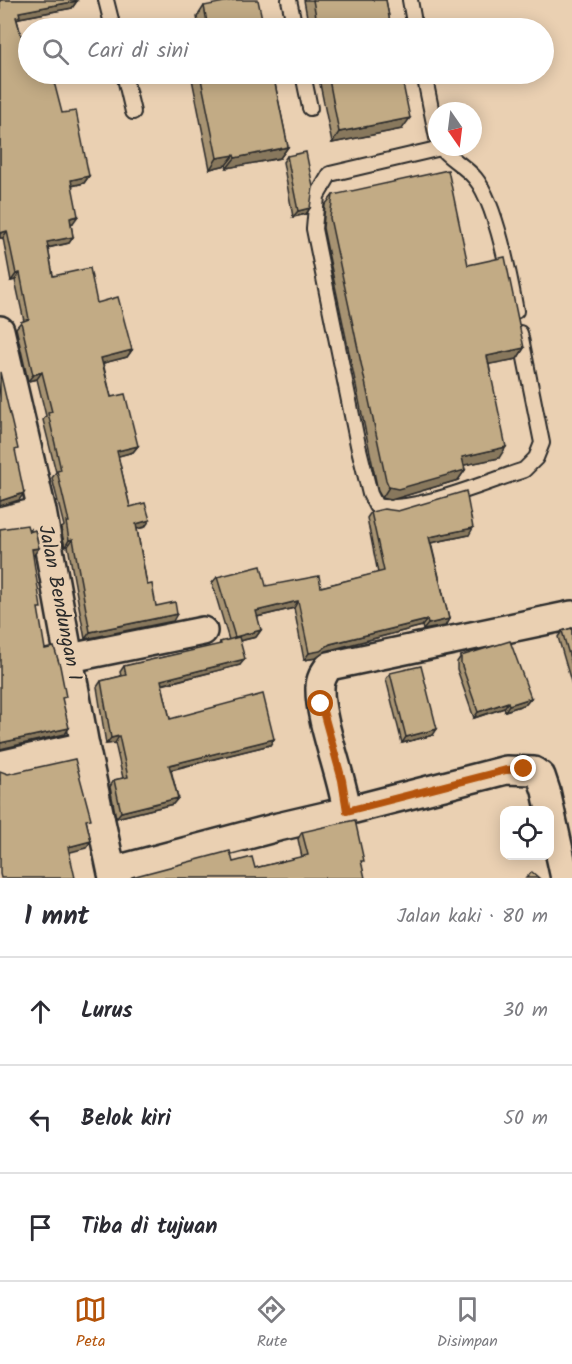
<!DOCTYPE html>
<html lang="id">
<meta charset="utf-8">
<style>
body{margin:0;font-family:Kalam,sans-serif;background:#f2f2f3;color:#2b2b33}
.controls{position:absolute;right:18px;bottom:18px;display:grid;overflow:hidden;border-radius:12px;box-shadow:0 3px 15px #0003}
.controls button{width:54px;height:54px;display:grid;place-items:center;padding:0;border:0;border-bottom:2px solid #e1e1e2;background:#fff;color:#2b2b33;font:30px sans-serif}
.compass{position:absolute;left:428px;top:102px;width:54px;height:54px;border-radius:50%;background:#fff;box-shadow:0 3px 15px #0003;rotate:166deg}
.stop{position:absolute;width:18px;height:18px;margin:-14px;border:4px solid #b45309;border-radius:50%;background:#fff}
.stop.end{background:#b45309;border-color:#fff;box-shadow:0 2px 6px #0008}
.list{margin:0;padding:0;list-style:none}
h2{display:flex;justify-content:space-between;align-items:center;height:78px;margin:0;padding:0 24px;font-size:26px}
h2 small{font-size:20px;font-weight:400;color:#7c7c81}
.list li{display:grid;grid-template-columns:39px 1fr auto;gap:18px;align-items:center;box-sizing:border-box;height:108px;padding:0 24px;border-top:2px solid #e1e1e2}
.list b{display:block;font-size:22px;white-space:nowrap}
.list em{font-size:20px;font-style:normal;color:#7c7c81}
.icon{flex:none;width:33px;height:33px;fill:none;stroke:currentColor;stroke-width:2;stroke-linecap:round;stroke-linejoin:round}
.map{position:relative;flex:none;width:572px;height:878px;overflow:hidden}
.search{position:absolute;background:#fff;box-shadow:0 3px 15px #0003;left:18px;right:18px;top:18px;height:66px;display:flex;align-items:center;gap:15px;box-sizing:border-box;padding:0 21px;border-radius:33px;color:#7c7c81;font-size:22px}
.sheet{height:402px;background:#fff}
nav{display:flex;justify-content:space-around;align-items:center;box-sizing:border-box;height:84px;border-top:2px solid #e1e1e2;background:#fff;font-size:16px;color:#7c7c81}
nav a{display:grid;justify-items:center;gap:3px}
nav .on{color:#b45309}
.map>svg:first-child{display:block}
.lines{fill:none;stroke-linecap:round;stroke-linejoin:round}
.service-casing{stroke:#2b2b2b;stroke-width:18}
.minor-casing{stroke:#2b2b2b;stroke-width:32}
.service{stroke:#ead0b2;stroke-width:14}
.minor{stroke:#ead0b2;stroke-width:27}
.wall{fill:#a79372;stroke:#2b2b2b;stroke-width:1.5}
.shaded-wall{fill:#88785d;stroke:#2b2b2b;stroke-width:1.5}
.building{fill:#c2ab85;stroke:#2b2b2b;stroke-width:1.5}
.route{stroke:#b45309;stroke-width:8}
.labels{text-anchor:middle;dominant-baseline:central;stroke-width:5;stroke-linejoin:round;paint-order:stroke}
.street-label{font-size:20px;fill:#2b2b2b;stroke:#ead0b2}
</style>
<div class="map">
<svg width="572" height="878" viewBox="0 0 572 878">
<rect width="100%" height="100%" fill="#ead0b2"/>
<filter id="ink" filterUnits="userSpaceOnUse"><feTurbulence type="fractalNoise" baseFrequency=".0167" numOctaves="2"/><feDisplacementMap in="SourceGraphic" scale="12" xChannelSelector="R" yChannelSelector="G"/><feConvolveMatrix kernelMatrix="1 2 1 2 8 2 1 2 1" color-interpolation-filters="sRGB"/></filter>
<g filter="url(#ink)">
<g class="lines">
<!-- service casing -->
<g class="service-casing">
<g id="service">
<path d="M106,0L113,28"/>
<path d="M289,0L295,28"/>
<path d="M410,0L415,28"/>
<path d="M124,74L133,112"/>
<path d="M303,74L310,108"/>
<path d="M424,74L437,138"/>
<path d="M440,147C450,159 465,166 475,178C496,203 510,278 516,311"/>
<path d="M441,148L330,174L317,196L314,229L358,445L370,494L376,506C413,514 486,482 524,470L536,458L542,443L520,333"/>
</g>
</g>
<!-- minor casing -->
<g class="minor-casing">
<g id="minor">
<path d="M0,330L42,511L85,746L113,878"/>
<path d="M0,521L42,511"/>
<path d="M70,658L203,631"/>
<path d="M0,765L85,746"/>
<path d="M347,811L506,770L534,771L541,776L546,791L565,878"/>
<path d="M112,871L278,827L347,811C342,775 319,720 320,688C320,679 324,673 329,666L572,615"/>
</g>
</g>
<!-- service -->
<use href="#service" class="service"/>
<!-- minor -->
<use href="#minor" class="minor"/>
</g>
<!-- wall -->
<g class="wall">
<path d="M0,0L77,1L72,8L19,18L17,20L27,57L62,113L89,176L84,183L72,186L73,223L71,224L73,237L69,243L48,248L53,276L97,303L132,350L127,357L103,363L111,397L138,446L133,452L118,456L130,507L145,527L137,529L147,585L156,606L173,621L85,639L68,546L65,547L61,529L64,526L52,478L56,472L43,420L46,416L37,379L28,381L16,328L21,322L24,321L15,280L11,281L3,238H0Z"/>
<path d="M304,0H386L391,28H309Z"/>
<path d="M204,6L264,28H199L197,17Z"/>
<path d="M191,74H273L288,147L280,158L227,168L226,165L210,169Z"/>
<path d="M318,74H401L402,129L332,143Z"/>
<path d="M287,156L310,208L306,214L293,217L283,162Z"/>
<path d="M333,195L468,265L524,348L517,359L489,364L499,458L464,465L465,470L458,480L391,500L382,498L378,491L323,228L325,205Z"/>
<path d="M371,512L469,535L431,543L449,619L445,626L423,630L422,626L326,651L316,658L304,660L294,608L257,617L261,630L256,637L240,641V665L162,685L170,719L274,739L270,745L171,770L178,798L173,804L116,818L110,787L114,780L123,778L115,743L106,744L97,687L101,681L121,676L120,672L124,666L219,645L220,642L229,640L212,583L217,577L266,586L321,587L378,573L367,518Z"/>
<path d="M572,628V685L558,637L562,631Z"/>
<path d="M461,656L531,698L526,704L505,711L504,708L474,718L457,669V662Z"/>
<path d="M390,673L433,735L402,743L386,679Z"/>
<path d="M302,832L361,865L131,878L233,862L255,868L302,857L298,839Z"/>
</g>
<!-- shaded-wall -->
<g class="shaded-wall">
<path d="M77,1L72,8L19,18L15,23L11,24L19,12Z"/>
<path d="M410,118L402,129L332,143L339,132Z"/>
<path d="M288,147L280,158L227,168L235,158Z"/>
<path d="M234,155L226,165L210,169L217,158Z"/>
<path d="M89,176L84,183L66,187L71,180Z"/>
<path d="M310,208L306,214L293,217L298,211Z"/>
<path d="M78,216L73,223L65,225L70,218Z"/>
<path d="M7,231L3,238H0V233Z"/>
<path d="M73,237L69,243L42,249L47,242Z"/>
<path d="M20,273L15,280L11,281L16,274Z"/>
<path d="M524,348L517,359L480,366L487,356Z"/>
<path d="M132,350L127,357L96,365L101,358Z"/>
<path d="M42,372L37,379L28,381L33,375Z"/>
<path d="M138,446L133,452L112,458L117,451Z"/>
<path d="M506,447L499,458L455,467L462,457Z"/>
<path d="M465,470L458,480L391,500L382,498L389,487Z"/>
<path d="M24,493L19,500L0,506V501Z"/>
<path d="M150,520L145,527L131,530L136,524Z"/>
<path d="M473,528L469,535L425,544L429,537Z"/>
<path d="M73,539L68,546L65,547L69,540Z"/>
<path d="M39,548L34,555L27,556L32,549Z"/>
<path d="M298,601L294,608L252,618L256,611Z"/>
<path d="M177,614L173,621L85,639L90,632Z"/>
<path d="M449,619L445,626L423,630L428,624Z"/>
<path d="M427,620L422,626L326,651L316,658L304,660L309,653L330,644Z"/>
<path d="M261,630L256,637L230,643L235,637Z"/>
<path d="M245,659L240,665L156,686L161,680Z"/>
<path d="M531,698L526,704L505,711L509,705Z"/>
<path d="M508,702L504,708L474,718L478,712Z"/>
<path d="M69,728L65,734L0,749V743Z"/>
<path d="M437,729L433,735L402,743L406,737Z"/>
<path d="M119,736L115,743L106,744L111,738Z"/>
<path d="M274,739L270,745L165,771L169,765Z"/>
<path d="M178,798L173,804L116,818L121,812Z"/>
<path d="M91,841L86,848L63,854L68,847Z"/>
</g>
<!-- building -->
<g class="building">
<path d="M0,0H76L77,1L19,12L20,16L16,17L27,57L28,56V74H52L62,113L76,111L89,176L71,180L78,216L70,218L73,237L47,242L53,276L90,268L97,303L118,297L132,350L101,358L111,397L125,394L138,446L117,451L130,507L145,503L150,520L136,524L147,585L152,584L156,606L175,602L177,614L90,632L73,539L69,540L66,522H69L57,471L61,470L48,413L52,412L42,372L33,375L21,322L29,319L20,273L16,274L7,231L0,233Z"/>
<path d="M234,0H258L264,28H208L204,6Z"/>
<path d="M313,0H386L391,28H318Z"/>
<path d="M200,74H273L288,147L235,158L234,155L217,158Z"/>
<path d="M328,74H401L410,118L339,132Z"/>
<path d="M306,152L313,187L310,208L298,211L287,156Z"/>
<path d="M448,170L468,265L505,257L524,348L487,356L506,447L462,457L465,470L398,489L389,487L386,480L330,218L333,195Z"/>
<path d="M0,372L18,449L15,450L24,493L0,501Z"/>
<path d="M466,491L473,528L429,537L449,619L428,624L427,620L330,644L320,651L309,653L298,601L256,611L261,630L235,637L217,577L261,566L266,586L319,576L321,587L384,571L371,512L384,509L398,511Z"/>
<path d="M27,525L29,532L35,530L39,548L32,549L41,608H38L45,649L54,647L60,666L66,697L62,698L69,728L0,743V529Z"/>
<path d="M572,628V665L562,631Z"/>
<path d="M239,637L245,659L161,680L170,719L263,694L274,739L169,765L178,798L121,812L114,780L128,777L119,736L111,738L101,681L126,675L124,666L221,644L220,642Z"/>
<path d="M510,641L531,698L509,705L508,702L478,712L461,663V656Z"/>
<path d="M421,666L437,729L406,737L390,673Z"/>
<path d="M75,759L91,819L86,820L91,841L68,847L75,878H1L0,874V771L8,774Z"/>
<path d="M355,820L364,861H361L365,878H131L132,877L230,851L233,862L252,857L255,868L308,855L302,832Z"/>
<path d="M532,872L539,878H526Z"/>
</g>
</g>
<g class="lines" filter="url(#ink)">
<!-- route -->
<path class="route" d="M321,704L342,780L347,811L506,770L524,769"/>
</g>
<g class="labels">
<!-- street labels -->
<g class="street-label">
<text transform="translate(59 603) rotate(79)">Jalan Bendungan I</text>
</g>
</g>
</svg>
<div class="controls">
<button><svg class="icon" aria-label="locate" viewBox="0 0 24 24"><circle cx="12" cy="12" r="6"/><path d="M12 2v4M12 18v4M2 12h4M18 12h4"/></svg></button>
</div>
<svg class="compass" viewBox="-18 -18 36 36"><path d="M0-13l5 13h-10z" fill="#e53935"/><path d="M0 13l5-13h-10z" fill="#7c7c81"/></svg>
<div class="stop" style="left:321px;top:704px"></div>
<div class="stop end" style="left:524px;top:769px"></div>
<div class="search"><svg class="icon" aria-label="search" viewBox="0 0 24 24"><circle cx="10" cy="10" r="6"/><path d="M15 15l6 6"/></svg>Cari di sini</div>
</div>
<section class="sheet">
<h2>1 mnt<small>Jalan kaki · 80 m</small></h2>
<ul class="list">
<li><svg class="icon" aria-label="ahead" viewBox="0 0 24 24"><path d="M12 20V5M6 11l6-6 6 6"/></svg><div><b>Lurus</b></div><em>30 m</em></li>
<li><svg class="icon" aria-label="left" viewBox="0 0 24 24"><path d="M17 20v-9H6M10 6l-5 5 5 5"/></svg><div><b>Belok kiri</b></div><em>50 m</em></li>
<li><svg class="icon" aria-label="arrive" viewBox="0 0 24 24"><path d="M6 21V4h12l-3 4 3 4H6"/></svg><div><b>Tiba di tujuan</b></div></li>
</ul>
</section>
<nav>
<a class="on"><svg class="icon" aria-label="map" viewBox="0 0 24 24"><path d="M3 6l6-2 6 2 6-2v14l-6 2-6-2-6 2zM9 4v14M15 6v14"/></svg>Peta</a>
<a><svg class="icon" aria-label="directions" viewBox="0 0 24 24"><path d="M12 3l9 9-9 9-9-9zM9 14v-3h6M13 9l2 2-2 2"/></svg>Rute</a>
<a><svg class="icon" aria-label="saved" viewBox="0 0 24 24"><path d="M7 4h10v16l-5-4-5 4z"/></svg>Disimpan</a>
</nav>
